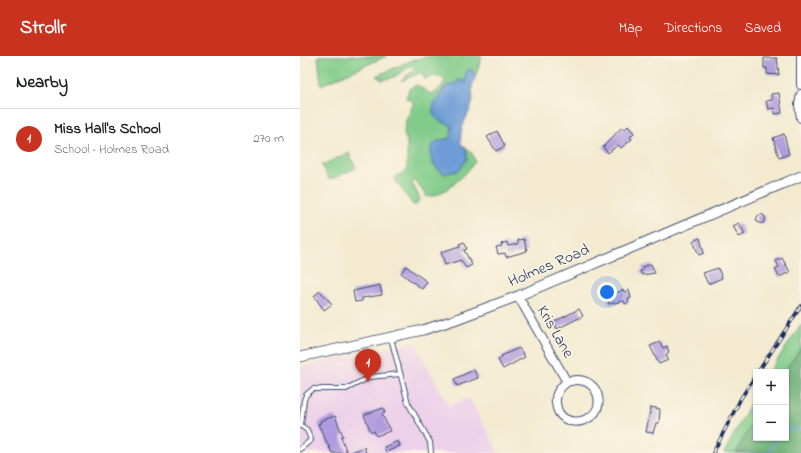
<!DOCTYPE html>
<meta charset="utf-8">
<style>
body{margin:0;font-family:"Indie Flower",sans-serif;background:#f6f6f6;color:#202124}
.controls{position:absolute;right:12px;bottom:12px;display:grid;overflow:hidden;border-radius:0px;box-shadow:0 1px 3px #0004}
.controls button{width:36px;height:36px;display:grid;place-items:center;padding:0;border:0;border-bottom:1px solid #e0e0e0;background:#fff;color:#202124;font:20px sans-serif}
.you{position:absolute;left:307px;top:236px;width:14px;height:14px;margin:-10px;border:3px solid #fff;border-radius:50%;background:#1a73e8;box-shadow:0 0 0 6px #1a73e833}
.badge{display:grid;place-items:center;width:26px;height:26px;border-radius:50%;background:#c8321e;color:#fff;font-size:13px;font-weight:700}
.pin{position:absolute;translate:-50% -33px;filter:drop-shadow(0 1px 2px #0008)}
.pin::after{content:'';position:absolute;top:21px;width:14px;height:12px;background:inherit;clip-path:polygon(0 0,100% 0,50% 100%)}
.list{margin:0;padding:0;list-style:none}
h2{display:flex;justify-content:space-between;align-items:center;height:52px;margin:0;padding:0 16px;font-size:17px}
h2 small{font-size:13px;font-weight:400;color:#757577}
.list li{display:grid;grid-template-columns:26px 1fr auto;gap:12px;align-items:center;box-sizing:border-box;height:60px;padding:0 16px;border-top:1px solid #e0e0e0}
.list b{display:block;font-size:15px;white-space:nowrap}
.list p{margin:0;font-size:13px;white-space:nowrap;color:#757577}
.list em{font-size:13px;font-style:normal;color:#757577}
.map{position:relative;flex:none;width:501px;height:397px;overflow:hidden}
header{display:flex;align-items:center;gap:24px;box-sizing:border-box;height:56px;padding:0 20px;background:#c8321e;color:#fff}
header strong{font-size:19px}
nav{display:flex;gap:22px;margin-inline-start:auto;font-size:14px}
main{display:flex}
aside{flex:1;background:#fff}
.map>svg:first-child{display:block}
.built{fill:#edd1e9}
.green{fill:#80cb89;stroke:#4e7d74}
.forest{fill:#68af75;stroke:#426f6a}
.water{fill:#6d9cd6;stroke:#44669a}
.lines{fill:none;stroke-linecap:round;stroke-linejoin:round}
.stream{stroke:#6d9cd6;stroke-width:2}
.building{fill:#af9bdd}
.service-casing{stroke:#3b4b6f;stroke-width:6}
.minor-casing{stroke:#3b4b6f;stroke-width:10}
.tertiary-casing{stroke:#3b4b6f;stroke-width:11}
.service{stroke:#fff;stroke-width:4}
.minor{stroke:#fff;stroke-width:8}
.tertiary{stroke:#fff;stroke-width:9}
.rail-casing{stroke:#1b2f5e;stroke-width:3.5}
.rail{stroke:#fcf5e5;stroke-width:2;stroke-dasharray:6;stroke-linecap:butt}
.labels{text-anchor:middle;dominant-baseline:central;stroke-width:3;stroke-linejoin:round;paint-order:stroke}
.street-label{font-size:16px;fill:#1b2f5e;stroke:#fcf5e5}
</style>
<header>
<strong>Strollr</strong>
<nav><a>Map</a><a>Directions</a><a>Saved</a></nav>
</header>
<main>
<aside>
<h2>Nearby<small></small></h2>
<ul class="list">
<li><span class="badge">1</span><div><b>Miss Hall's School</b><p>School · Holmes Road</p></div><em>270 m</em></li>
</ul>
</aside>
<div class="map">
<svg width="501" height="397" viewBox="0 0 501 397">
<rect width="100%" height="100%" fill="#fcf5e5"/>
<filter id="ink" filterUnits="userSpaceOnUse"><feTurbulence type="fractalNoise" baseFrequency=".025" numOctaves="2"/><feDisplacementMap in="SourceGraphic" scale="8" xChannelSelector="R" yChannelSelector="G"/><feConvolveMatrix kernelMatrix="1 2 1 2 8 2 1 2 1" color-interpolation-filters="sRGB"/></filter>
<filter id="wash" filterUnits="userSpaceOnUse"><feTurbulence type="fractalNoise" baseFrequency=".012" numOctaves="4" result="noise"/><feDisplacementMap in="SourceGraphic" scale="16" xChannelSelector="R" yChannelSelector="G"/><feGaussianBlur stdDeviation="0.9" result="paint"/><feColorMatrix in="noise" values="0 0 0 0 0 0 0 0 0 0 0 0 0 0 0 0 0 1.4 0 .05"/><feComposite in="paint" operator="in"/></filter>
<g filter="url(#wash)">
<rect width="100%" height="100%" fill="#f3ead0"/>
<!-- built -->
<path class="built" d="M114,286L149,350L169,342L199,397H0V311Z"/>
<!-- green -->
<g class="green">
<path d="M18,0H87L21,29Z"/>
<path d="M130,0H182L175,22V20L167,19L164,26L157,25L154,29H147L143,33L138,64L151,68L152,79L150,82L143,83L132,94V106L135,110L156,116C164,111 169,101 166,92L172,97L175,105C169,117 139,144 126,140L118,128L113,124L112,127L120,143L116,149H113L95,124L96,120L105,116L107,113V86L104,78L106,64L113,49V45L106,42L109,33L117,29C121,31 125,35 129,37C135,40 144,29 145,23L134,20L125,23L121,16L101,25L113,14L114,11L112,9L94,21L82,24L76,20L112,4Z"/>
<path d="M49,97L56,112L29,124L22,109Z"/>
<path d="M501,269V397H424L456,337V382H486V316H469Z"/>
</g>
<!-- forest -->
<path class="forest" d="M501,292V397H436L456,359V382H486V316H484Z"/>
<!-- water -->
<path class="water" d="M170,13L172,14L175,20C175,24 172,28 172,32C172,38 174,42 172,48C167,64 159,70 161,88L166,92L167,103L160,114L145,118C134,113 124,95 136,86C141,83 147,84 151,81L152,70C148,67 142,67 137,63C125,53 142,36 148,29H154L159,24L165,26L166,15Z"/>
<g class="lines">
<!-- stream -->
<g class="stream">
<path d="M486,375L491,372L501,374"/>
<path d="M467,397L478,382"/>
</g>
</g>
<g id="blocks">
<!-- building -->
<g class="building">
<path d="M464,2H477L479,19L467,18V12H464Z"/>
<path d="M479,37L482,57L475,58L474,52L468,53L466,45L472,44L471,38Z"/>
<path d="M328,70L334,77L330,81L332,83L321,92L318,89L308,97L303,91L322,71L324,74Z"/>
<path d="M197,75L205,90L196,95L187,81Z"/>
<path d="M484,78L489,98L479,102L473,82Z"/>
<circle cx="461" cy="163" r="4.5"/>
<path d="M439,167L445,178L439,181L433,170Z"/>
<path d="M400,182L404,197L399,199L393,185Z"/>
<path d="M224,183L227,195L206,201L205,197L198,198L196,191L202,190L201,188L207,186L208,190L218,188V184Z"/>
<path d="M164,186L167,193L164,194L172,209L166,212L161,204L145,209L141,196L160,190L159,188Z"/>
<path d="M482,202L490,216L479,221L475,213L479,211L476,205Z"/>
<path d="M351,208L355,217L342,219L340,215L343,214L342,211Z"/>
<path d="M106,210L127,226L122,233L101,217Z"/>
<path d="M418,212L422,222L408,228L403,217Z"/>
<path d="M80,229L82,239L62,242V245L55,246L53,235Z"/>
<path d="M323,234L324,236L329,234L331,242L328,243L329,246L325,248L324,245L309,248L307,241Z"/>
<path d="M20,235L32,248L24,254L14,240Z"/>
<path d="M279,253L283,260L257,273L254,266Z"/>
<path d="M360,286L363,292L367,290L369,296L366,298L368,304L359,308L350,290Z"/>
<path d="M219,292L225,301L203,313L198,304L202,302L201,300Z"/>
<path d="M174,314L178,322L157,330L154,323Z"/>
<path d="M351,351L360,353L359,367H356L353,377L346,376Z"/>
<path d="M83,352L85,357L82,358L90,375L76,380L74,375L71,376L64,359Z"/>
<path d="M35,360L43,380L41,381L47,397H32L18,368L21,367L20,365Z"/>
<path d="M98,385L100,390L86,396L84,391Z"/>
<path d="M64,391L66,397H49Z"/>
</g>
</g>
</g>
<g filter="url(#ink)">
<use href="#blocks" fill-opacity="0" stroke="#3b4b6f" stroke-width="1"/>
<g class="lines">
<!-- service casing -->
<g class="service-casing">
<g id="service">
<path d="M91,282L108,347L130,386L131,397"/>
<path d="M0,369L7,374L11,384L0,393"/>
<path d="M1,369L4,344L6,339L13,333H46L70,321L100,318"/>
</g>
</g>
<!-- minor casing -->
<g class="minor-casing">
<g id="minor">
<path d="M501,0V29"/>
<path d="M501,38L499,49L501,62"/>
<path d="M218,240L267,326C278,322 288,324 295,333C313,365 259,380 256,347C255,338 260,331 267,326"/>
</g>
</g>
<!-- tertiary casing -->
<g class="tertiary-casing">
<path id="tertiary" d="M0,301L123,274L154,264L218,240L501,120"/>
</g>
<!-- service -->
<use href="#service" class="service"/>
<!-- minor -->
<use href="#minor" class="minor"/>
<!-- tertiary -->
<use href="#tertiary" class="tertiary"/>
<!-- rail casing -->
<g class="rail-casing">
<g id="rail">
<path d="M458,316L501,250"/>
<path d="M413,397L441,342L456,319"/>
</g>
</g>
<!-- rail -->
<use href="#rail" class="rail"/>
</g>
</g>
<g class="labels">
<!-- street labels -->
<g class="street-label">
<text transform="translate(249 210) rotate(-23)">Holmes Road</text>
<text transform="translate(255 276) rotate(60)">Kris Lane</text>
</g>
</g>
</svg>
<div class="controls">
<button>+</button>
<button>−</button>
</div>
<div class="you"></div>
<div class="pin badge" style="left:68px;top:326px">1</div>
</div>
</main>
